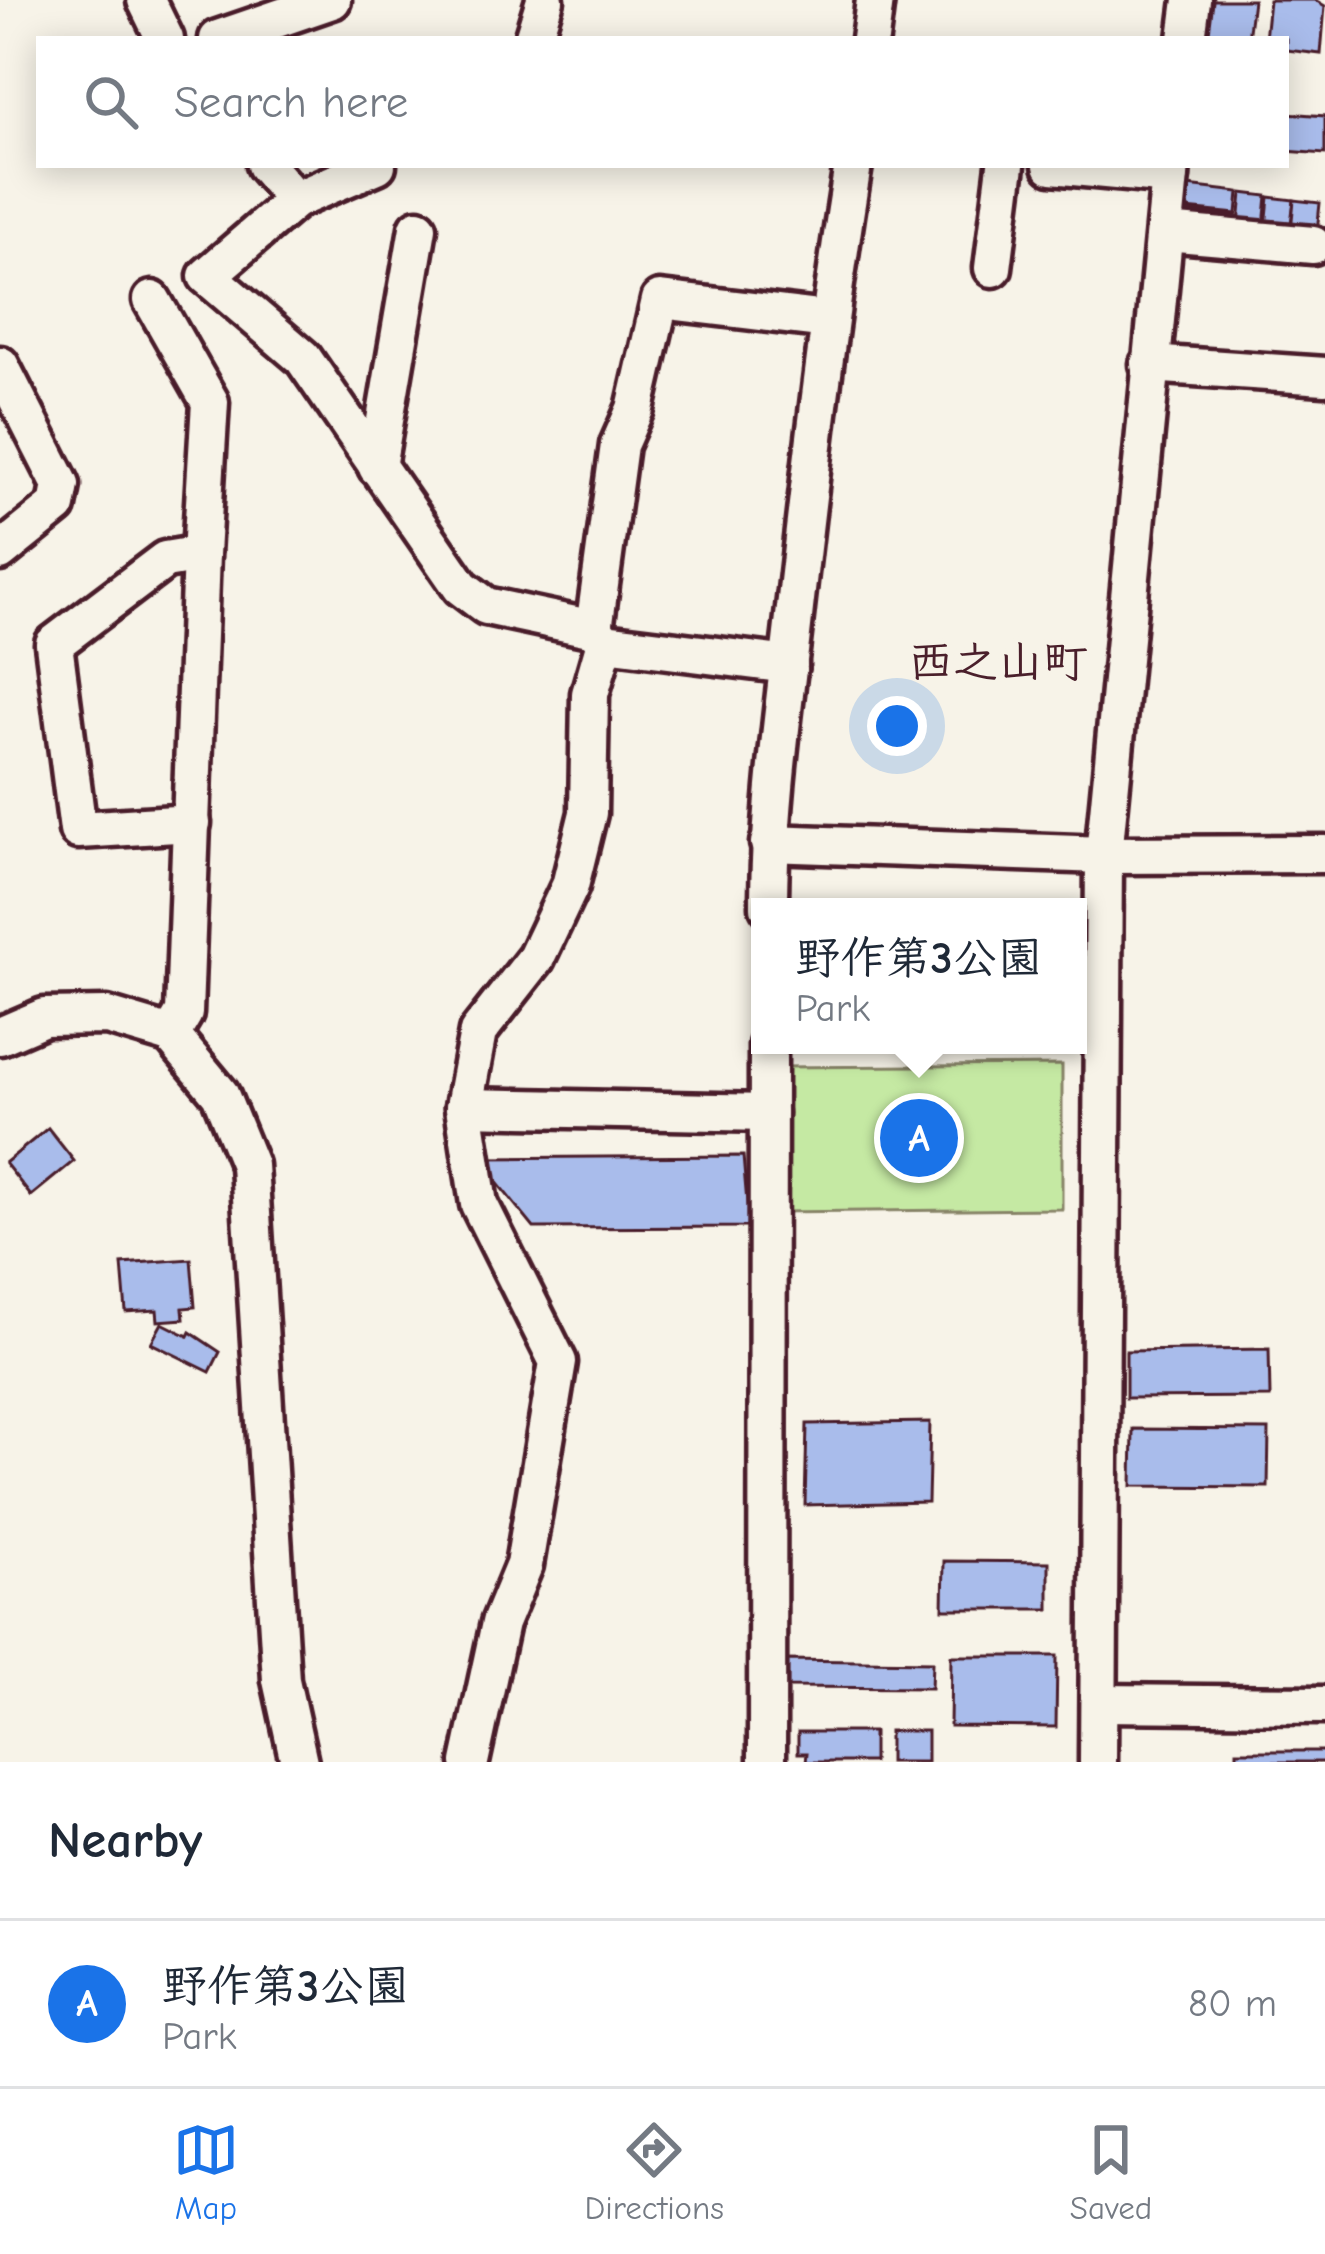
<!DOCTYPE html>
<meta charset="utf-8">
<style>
body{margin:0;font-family:"Comic Neue","Klee One",sans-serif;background:#f6f6f7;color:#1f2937}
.you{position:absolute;left:897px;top:726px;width:42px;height:42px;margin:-30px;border:9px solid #fff;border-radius:50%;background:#1a73e8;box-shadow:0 0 0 18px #1a73e833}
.badge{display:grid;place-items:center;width:78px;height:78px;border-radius:50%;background:#1a73e8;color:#fff;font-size:39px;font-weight:700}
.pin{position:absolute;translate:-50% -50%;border:6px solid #fff;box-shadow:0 3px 12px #0006}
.popup{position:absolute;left:751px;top:898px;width:336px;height:156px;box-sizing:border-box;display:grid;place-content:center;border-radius:0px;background:#fff;filter:drop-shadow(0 3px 9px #0005);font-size:39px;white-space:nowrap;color:#747a83}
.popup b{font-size:45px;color:#1f2937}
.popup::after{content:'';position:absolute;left:50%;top:100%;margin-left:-24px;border:24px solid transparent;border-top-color:#fff}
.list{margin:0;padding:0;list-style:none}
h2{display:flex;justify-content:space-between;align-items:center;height:156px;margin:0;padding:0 48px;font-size:51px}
h2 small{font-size:39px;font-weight:400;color:#747a83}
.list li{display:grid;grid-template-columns:78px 1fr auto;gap:36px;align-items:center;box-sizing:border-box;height:168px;padding:0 48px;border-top:3px solid #e0e1e3}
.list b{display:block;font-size:45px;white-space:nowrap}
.list p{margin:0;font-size:39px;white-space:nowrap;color:#747a83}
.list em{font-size:39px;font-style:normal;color:#747a83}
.icon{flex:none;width:66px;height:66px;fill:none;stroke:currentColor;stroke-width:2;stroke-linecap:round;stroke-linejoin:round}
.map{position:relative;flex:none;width:1325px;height:1762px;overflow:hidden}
.search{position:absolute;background:#fff;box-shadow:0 6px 30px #0003;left:36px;right:36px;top:36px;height:132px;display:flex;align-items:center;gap:30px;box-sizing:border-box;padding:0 42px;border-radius:0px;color:#747a83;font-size:45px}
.sheet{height:324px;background:#fff}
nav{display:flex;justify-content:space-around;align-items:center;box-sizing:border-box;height:168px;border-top:3px solid #e0e1e3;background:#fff;font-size:33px;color:#747a83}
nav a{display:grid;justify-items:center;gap:6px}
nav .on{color:#1a73e8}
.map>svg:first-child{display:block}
.green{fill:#c5e9a3;stroke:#888467;stroke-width:3}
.building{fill:#a9bceb;stroke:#4a1f2b;stroke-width:3}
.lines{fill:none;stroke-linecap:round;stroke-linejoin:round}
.minor-casing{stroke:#4a1f2b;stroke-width:45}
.minor{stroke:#f7f3e8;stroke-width:36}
.labels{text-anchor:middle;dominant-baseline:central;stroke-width:12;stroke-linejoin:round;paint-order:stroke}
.neighbourhood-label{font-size:45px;font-weight:bold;fill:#4a1f2b;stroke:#f7f3e8}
</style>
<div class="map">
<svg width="1325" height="1762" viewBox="0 0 1325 1762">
<rect width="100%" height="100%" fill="#f7f3e8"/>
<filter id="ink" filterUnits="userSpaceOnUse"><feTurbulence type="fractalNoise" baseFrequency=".00833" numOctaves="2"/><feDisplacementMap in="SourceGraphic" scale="24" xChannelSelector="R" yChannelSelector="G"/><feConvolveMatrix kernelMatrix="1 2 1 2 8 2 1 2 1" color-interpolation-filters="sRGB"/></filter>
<g filter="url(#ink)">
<!-- green -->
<path class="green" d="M1062,1065V1209L776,1212V1067Z"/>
<!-- building -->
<g class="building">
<path d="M1206,0H1253L1248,39L1202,35Z"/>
<path d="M1269,0H1315L1325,6L1321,54L1286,50V39H1265Z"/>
<path d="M1286,113L1325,116V154L1286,151Z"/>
<path d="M1179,185L1239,192L1237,214L1176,208Z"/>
<path d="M1242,193L1267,196L1263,237L1238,235Z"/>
<path d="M1269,197L1294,200L1289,239L1265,237Z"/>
<path d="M1294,200L1320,203L1316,242L1290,240Z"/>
<path d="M1176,210L1236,215L1235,235L1174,229Z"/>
<path d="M48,1128L74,1161L31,1196L5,1163Z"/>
<path d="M743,1156L749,1227L534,1228L477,1158Z"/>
<path d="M191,1259L195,1307L183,1308L184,1319L158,1321L157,1310L126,1312L122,1264Z"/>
<path d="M162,1323L188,1336L190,1332L220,1352L210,1372L151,1343Z"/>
<path d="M1269,1349L1270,1397L1126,1398V1351Z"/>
<path d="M930,1422L928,1502L805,1505L807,1424Z"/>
<path d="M1133,1429L1269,1430L1268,1487L1132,1486Z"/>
<path d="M944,1561L1049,1562V1609H943Z"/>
<path d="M951,1656H1057L1056,1727L950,1726Z"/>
<path d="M784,1660L932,1662L931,1688L784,1687Z"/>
<rect x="889" y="1731" width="38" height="31"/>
<path d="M798,1732H873V1762H806L807,1753H798Z"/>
<rect x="1237" y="1751" width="88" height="11"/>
</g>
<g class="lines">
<!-- minor casing -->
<g class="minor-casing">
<g id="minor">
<path d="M146,0L165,39"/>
<path d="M218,39L332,0"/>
<path d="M533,39L545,0"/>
<path d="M870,39L875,0"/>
<path d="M1187,39L1192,0"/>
<path d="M265,165L295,200"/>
<path d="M377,165L295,200L207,276L303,358L461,587L486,606L594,629L605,642L789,665"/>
<path d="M1052,165L1170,176"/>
<path d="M1166,232L1313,245"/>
<path d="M993,268L1006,165"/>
<path d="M152,300L210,402L201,554L184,1013L171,1035"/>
<path d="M1149,364L1325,376"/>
<path d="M0,365L61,485L57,506L0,552"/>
<path d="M377,467L418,228"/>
<path d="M594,629L619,445L635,409L660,300L828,320"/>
<path d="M192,823L78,830L54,644L165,560L201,554"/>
<path d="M769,843L1104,855L1325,854"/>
<path d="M769,907C769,807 784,707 795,608C812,460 829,312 853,165"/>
<path d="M0,1036L44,1017L107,1016L171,1035L220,1094L249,1165L281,1680L299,1762"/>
<path d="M464,1107L768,1113"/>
<path d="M1099,1703L1325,1705"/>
<path d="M470,1762L500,1623L524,1565L558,1362L479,1204L464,1107L478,1032L536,958L570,886L588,813L590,694L605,642"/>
<path d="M767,1762L768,1045"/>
<path d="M1098,1762L1104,855L1171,165"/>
</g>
</g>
<!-- minor -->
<use href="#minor" class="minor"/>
</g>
</g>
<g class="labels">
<!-- neighbourhood labels -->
<g class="neighbourhood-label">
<text x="998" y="662">西之山町</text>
</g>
</g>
</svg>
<div class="you"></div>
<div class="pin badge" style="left:919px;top:1138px">A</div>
<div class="popup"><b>野作第3公園</b>Park</div>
<div class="search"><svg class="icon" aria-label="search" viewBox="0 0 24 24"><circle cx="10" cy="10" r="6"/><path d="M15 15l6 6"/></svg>Search here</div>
</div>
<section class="sheet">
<h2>Nearby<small></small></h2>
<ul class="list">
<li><span class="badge">A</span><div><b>野作第3公園</b><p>Park</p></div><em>80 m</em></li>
</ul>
</section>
<nav>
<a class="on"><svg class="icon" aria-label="map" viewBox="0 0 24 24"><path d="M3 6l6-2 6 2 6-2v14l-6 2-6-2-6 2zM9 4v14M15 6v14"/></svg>Map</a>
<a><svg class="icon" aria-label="directions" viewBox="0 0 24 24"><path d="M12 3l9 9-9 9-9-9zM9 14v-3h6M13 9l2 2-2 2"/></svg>Directions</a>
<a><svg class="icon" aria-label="saved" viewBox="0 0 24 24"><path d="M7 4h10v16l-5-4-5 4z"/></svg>Saved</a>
</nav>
